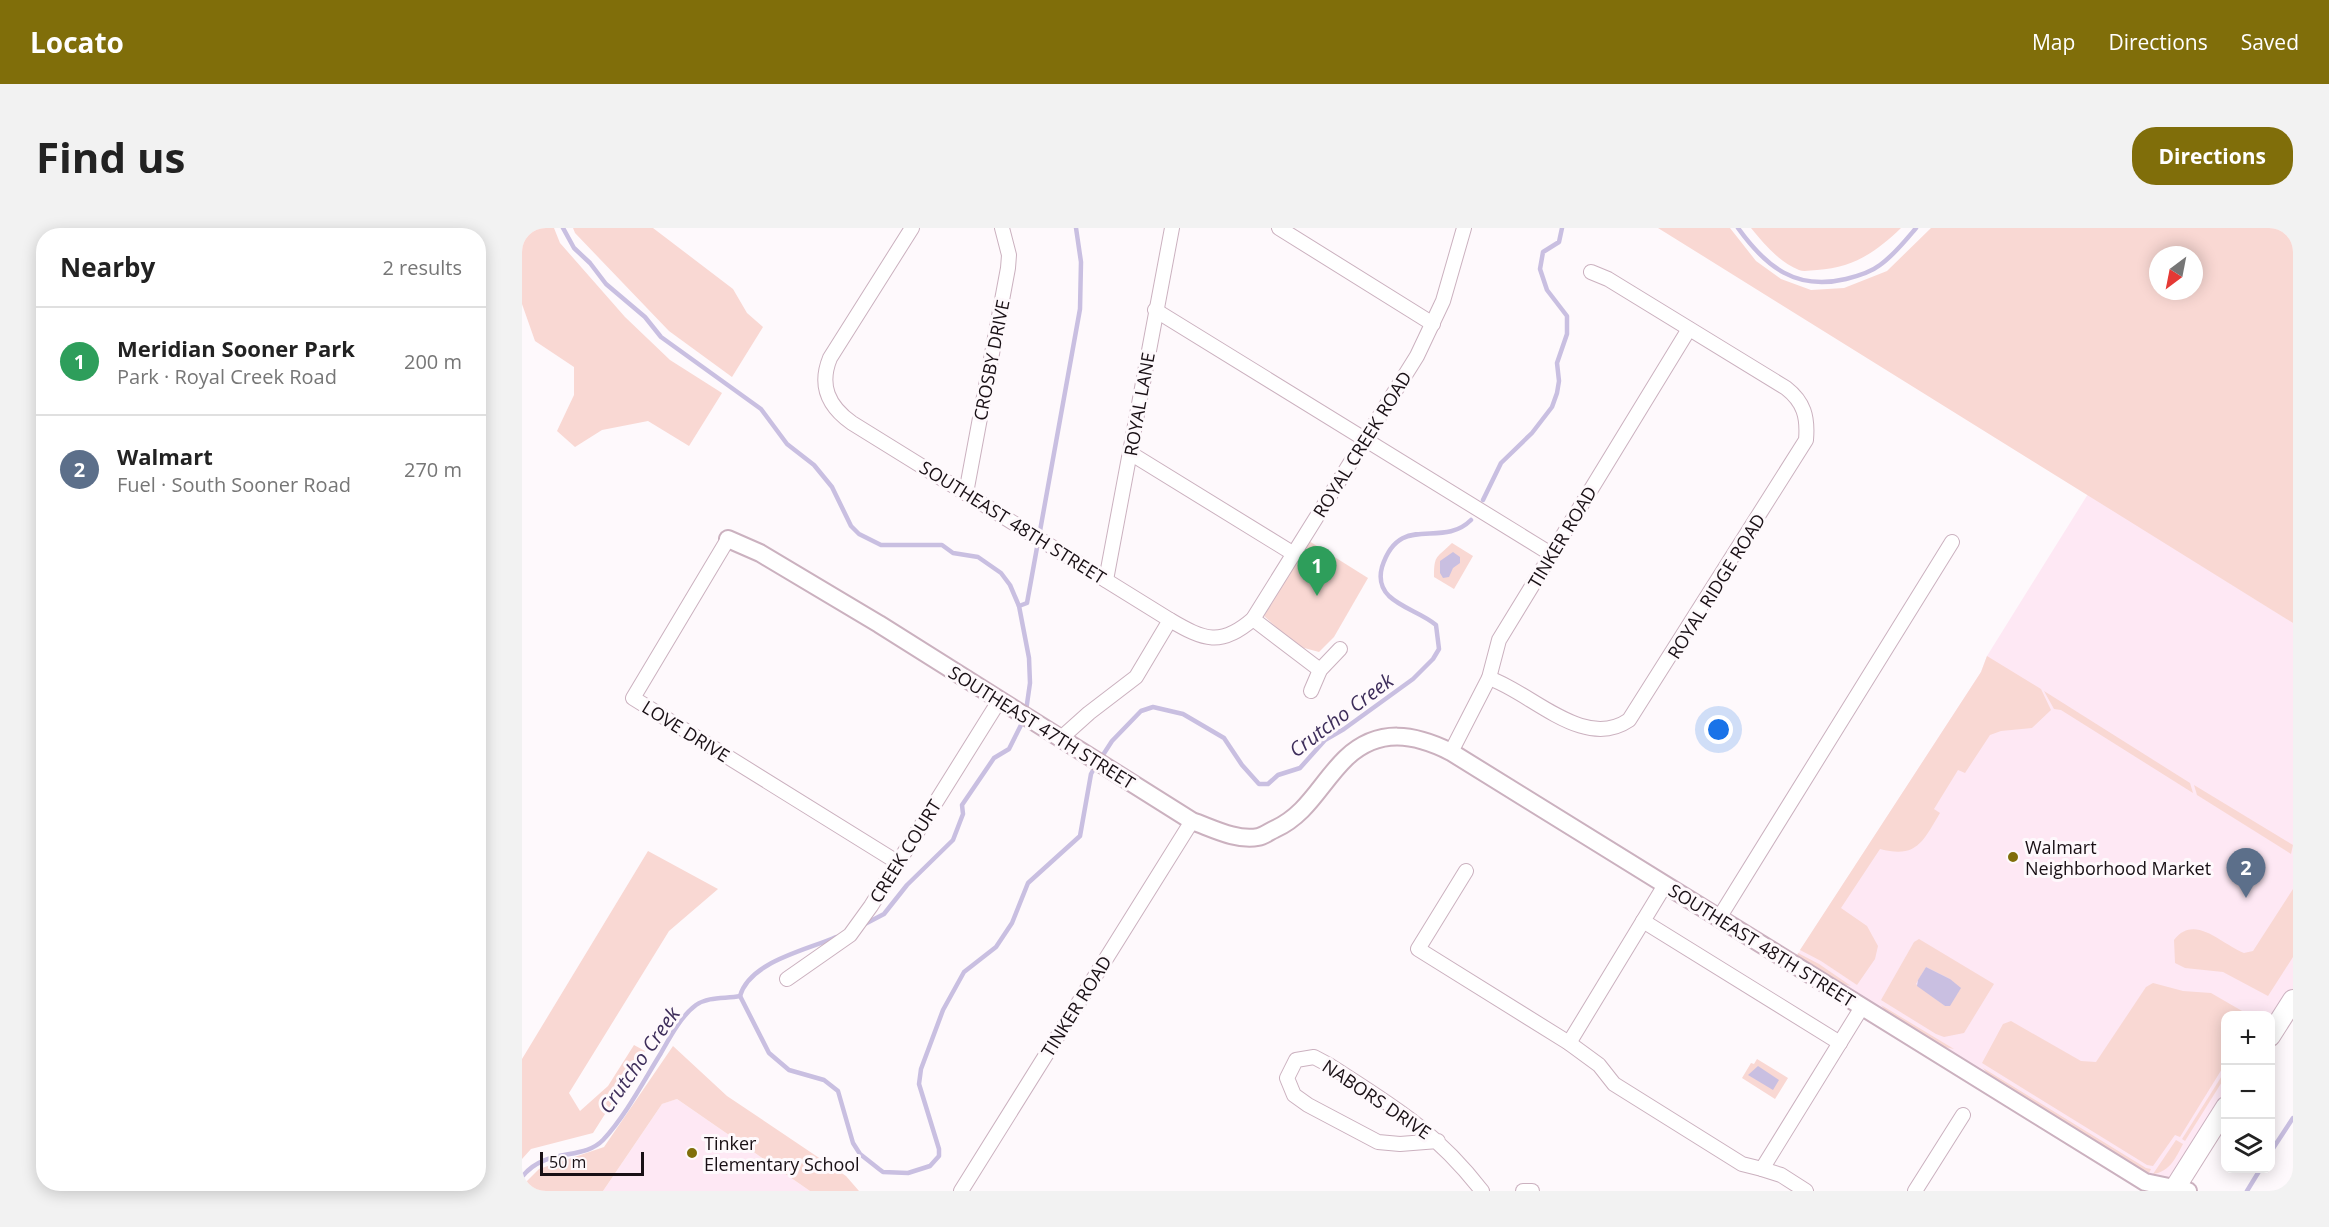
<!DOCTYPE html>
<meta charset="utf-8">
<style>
body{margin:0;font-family:"Open Sans",sans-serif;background:#f2f2f2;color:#222}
.controls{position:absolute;right:18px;bottom:18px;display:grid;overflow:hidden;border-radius:12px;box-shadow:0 3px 15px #0003}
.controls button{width:54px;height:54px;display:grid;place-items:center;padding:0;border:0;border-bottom:2px solid #e0e0e0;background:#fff;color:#222;font:30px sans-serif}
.compass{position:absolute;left:1627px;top:18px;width:54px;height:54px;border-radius:50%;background:#fff;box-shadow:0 3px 15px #0003;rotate:212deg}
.scale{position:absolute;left:18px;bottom:15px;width:104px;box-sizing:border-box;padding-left:6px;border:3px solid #191015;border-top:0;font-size:16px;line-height:21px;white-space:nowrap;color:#191015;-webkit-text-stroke:4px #fef9fc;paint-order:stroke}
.you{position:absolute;left:1197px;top:502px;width:21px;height:21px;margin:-15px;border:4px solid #fff;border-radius:50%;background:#1a73e8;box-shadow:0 0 0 9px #1a73e833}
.badge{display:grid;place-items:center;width:39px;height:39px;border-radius:50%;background:#806e0a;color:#fff;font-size:20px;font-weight:700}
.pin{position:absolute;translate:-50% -50px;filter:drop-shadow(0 2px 3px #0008)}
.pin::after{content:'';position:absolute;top:32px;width:21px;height:18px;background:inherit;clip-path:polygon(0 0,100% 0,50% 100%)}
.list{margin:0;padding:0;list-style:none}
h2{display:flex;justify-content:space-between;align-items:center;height:78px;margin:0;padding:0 24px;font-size:26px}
h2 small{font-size:20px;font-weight:400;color:#767676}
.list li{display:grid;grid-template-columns:39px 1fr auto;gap:18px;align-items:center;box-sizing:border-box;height:108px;padding:0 24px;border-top:2px solid #e0e0e0}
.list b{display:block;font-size:22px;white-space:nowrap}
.list p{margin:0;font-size:20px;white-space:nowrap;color:#767676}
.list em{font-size:20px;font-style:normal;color:#767676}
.icon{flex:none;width:33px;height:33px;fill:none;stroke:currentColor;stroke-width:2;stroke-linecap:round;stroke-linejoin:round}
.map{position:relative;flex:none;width:1771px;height:963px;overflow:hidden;border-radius:24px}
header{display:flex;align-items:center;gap:36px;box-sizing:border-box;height:84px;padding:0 30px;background:#806e0a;color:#fff}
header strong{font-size:28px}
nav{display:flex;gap:33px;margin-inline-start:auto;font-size:21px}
.intro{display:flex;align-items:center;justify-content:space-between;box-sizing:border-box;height:144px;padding:0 36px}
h1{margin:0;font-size:42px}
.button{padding:15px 27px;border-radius:24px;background:#806e0a;color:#fff;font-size:21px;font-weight:700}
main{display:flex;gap:36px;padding:0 36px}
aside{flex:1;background:#fff;border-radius:24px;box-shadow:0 3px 15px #0003}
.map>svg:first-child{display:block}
.built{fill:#fee8f4}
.green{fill:#f9d8d3;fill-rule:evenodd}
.water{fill:#c9bfe1}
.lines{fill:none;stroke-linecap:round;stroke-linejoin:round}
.stream{stroke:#c9bfe1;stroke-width:4.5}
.minor-casing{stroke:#cbb1bf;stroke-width:16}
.tertiary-casing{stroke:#cbb1bf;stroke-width:20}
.secondary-casing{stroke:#cbb1bf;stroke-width:22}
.minor{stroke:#fff;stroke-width:14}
.tertiary{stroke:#fff;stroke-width:16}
.secondary{stroke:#fff;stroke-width:20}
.poi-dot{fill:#806e0a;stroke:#fef9fc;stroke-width:2}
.labels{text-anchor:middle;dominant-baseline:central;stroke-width:6;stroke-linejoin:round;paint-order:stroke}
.street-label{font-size:18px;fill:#191015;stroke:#fef9fc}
.poi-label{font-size:18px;fill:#191015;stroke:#fef9fc;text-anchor:start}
.water-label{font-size:20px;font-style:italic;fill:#3d2d5a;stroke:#fef9fc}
</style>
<header>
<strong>Locato</strong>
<nav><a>Map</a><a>Directions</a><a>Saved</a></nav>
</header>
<div class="intro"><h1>Find us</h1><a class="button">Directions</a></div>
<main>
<aside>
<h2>Nearby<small>2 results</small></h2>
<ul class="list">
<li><span class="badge" style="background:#2e9e5b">1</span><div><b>Meridian Sooner Park</b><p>Park · Royal Creek Road</p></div><em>200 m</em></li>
<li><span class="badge" style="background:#5c6f8a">2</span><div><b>Walmart</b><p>Fuel · South Sooner Road</p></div><em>270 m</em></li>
</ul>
</aside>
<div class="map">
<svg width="1771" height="963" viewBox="0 0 1771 963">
<rect width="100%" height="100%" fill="#fef9fc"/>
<!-- built -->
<g class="built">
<path d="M1566,266L1771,395V772L1749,808L1748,788H1704L1703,879L1653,960L1623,954L1270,735L1459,444L1465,428Z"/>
<path d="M155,871L288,963H81L140,876Z"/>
</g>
<!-- green -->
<g class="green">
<path d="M0,0H32L38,15L103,89L148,132L200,165L167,218L126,193L80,202L53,219L35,203L52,167V139L13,113L0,76Z"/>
<path d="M51,0H131L211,61L225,85L241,99L210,149L147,103L53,5Z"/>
<path d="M1136,0H1208L1234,33L1259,51L1289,62L1322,60L1365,43L1409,0H1771V395ZM1636,27H1672V63H1636Z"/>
<path d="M1229,0H1379C1354,24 1331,40 1295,42C1289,42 1282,44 1277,42C1256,33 1243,17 1229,0Z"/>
<path d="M787,313L846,350L812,409L797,424L775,418L742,388Z"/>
<path d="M930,315L951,328L932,361L912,349C912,326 915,330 930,315Z"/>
<path d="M1465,428L1519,461L1529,482L1510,500L1479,503L1468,507L1443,545L1436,542L1412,581L1418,585C1401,613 1395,631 1358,621L1319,680L1345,698L1356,718L1353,731L1335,757L1299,733L1278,722L1459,444Z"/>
<path d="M1522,463L1668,555L1671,565L1539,482L1532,481Z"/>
<path d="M1672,557L1771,617L1769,626L1675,567Z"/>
<path d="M126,623L196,661L147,703L47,865L58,883L86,858L112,817L123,823L71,905L9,921L0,931V831Z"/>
<path d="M1771,661V729L1746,768L1701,744L1663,740L1653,735L1652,712C1673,685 1700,717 1722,725L1731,723Z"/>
<path d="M1397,711L1472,756L1442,805L1422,809L1414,806L1359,772L1392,714ZM1404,739L1428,751V778H1423L1394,756Z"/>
<path d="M1276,725L1297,736L1329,758L1321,756L1275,728Z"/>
<path d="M1631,755L1661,763L1689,765L1727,787L1704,788L1703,836L1658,909L1653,907L1631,938L1625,937L1460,835L1481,796L1489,793L1559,833L1574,834L1624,759Z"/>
<path d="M1359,777L1432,821L1423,819L1364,783Z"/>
<path d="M151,818L205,868L324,948L337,963H288L155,871L140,876L81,963H0V958L17,941L82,919Z"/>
<path d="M1235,831L1266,850L1253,871L1220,850L1229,835L1232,836Z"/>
<path d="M1461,840L1624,940L1629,941L1627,945L1624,944L1465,845Z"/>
<path d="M1703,843V849L1663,913L1660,911Z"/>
<path d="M1654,912L1661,916C1654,929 1648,944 1631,946Z"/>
</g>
<!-- water -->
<g class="water">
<path d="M931,324L938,329V335L931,340L927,349L921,350L918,345V333Z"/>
<path d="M1404,739L1428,751L1439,760L1428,778H1423L1395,758L1396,752Z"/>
<path d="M1236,838L1257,852L1251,862L1226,847Z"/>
</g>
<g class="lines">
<!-- stream -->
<g class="stream">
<path d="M41,0L52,20L68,35L84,56L123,89L139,109L239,181L265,216L292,237L310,259L329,298L337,306L359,317H420L431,325L456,329L479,345L488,357L497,378L507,430L508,455L504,483"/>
<path d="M1216,0C1244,39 1274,63 1324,51C1336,48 1349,44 1358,37C1372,27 1383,13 1394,0"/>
<path d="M961,272L979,235L1010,205L1030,179L1035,165L1037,153L1035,135L1045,106V88L1025,62L1018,41L1021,24L1037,14L1040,0"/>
<path d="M497,378L505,375L558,81L559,34L554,0"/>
<path d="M579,530L590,513L619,483L631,479L661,486L702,510L720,537L737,556H746L756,547L778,540L803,512L822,501L891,451L911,431L917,421L914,397C900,385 881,381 867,368C859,360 857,350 860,339C878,283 919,322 949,292"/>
<path d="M341,697L362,686L385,657L431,612L441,586L440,577L472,530L487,521L502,491"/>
<path d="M218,768L247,825L267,842L302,852L316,863L331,915L338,926L357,941L361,944L386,945L408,938L417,928V921L397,856L399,841L421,782L442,744L474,719L490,695L506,655L558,608L569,546L574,537"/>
<path d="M218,768C228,733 286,722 314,709"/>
<path d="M1748,925L1771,890"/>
<path d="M0,949C23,919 61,933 81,912C104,887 121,854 139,825C148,809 159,788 174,777C187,768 204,771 218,768"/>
<path d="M1725,963L1739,940"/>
</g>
<!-- minor casing -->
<g class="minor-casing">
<g id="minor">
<path d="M390,0L308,130C297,157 306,178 330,195L648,392C682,412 699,419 731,391L895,128L921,73L942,0"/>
<path d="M757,0L911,96"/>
<path d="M633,82L1029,326"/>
<path d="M608,225L772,326"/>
<path d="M444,265L486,40L487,27L480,0"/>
<path d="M206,311L111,470L375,634"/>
<path d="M584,352L650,0"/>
<path d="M731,391L798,442"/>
<path d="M967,450C1010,465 1062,523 1107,492L1284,212C1286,189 1282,174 1264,160L1086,51L1069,44"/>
<path d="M789,463L798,442L818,421"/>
<path d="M538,511L567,485L614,449L648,392"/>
<path d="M929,524L967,450L977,412L1167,101"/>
<path d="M944,643L896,721L1047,815L1077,837L1092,856L1220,936L1240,941"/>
<path d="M1197,690L1430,314"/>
<path d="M1121,693L1318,815"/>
<path d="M265,751L328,707L349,678L477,473"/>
<path d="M1047,815L1143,657"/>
<path d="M916,913L878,916L856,914L786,877L772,867L765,850L774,832L792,829L807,837C869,877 914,903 960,963"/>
<path d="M439,963L670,593"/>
<path d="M1001,963H1010"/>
<path d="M1284,963L1259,947L1240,941L1340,779"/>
<path d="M1393,963L1441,887"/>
</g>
</g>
<!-- tertiary casing -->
<g class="tertiary-casing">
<path id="tertiary" d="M206,311L238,325L357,396L670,593C690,600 714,613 736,609C742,608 748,603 753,601C786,586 799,554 824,530C857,499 893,506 929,524L1623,954L1666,963"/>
</g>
<!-- secondary casing -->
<g class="secondary-casing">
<g id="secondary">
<path d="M1748,808L1771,772"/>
<path d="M1651,963L1704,879"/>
</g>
</g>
<!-- minor -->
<use href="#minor" class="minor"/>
<!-- tertiary -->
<use href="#tertiary" class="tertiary"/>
<!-- secondary -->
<use href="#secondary" class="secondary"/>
</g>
<!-- markers -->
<g class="poi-dot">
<circle cx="1491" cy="629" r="6"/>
<circle cx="170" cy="925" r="6"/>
</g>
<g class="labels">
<!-- street labels -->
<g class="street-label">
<text transform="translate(469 132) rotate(-79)">CROSBY DRIVE</text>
<text transform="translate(617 176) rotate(-80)">ROYAL LANE</text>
<text transform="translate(840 216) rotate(-58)">ROYAL CREEK ROAD</text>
<text transform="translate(491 294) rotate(32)">SOUTHEAST 48TH STREET</text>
<text transform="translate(1040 309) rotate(-59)">TINKER ROAD</text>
<text transform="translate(1194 358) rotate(-58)">ROYAL RIDGE ROAD</text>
<text transform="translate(520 499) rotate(32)">SOUTHEAST 47TH STREET</text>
<text transform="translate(164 503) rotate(32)">LOVE DRIVE</text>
<text transform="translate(383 623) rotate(-58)">CREEK COURT</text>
<text transform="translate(1240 717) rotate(32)">SOUTHEAST 48TH STREET</text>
<text transform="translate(554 778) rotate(-58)">TINKER ROAD</text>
<text transform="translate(855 871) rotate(34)">NABORS DRIVE</text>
</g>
<!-- poi labels -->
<g class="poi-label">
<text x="1503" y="619">Walmart<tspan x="1503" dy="21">Neighborhood Market</tspan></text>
<text x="182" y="915">Tinker<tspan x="182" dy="21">Elementary School</tspan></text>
</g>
<!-- water labels -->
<g class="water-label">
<text transform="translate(819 487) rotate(-37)">Crutcho Creek</text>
<text transform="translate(117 832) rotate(-55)">Crutcho Creek</text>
</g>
</g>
</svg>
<div class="controls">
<button>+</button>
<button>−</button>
<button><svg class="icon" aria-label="layers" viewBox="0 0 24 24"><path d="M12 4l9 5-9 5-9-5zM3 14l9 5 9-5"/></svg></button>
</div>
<svg class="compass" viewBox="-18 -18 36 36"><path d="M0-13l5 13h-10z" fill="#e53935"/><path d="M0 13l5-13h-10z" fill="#767676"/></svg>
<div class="scale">50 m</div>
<div class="you"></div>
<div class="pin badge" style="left:795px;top:368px;background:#2e9e5b">1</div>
<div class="pin badge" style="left:1724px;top:670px;background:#5c6f8a">2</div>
</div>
</main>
